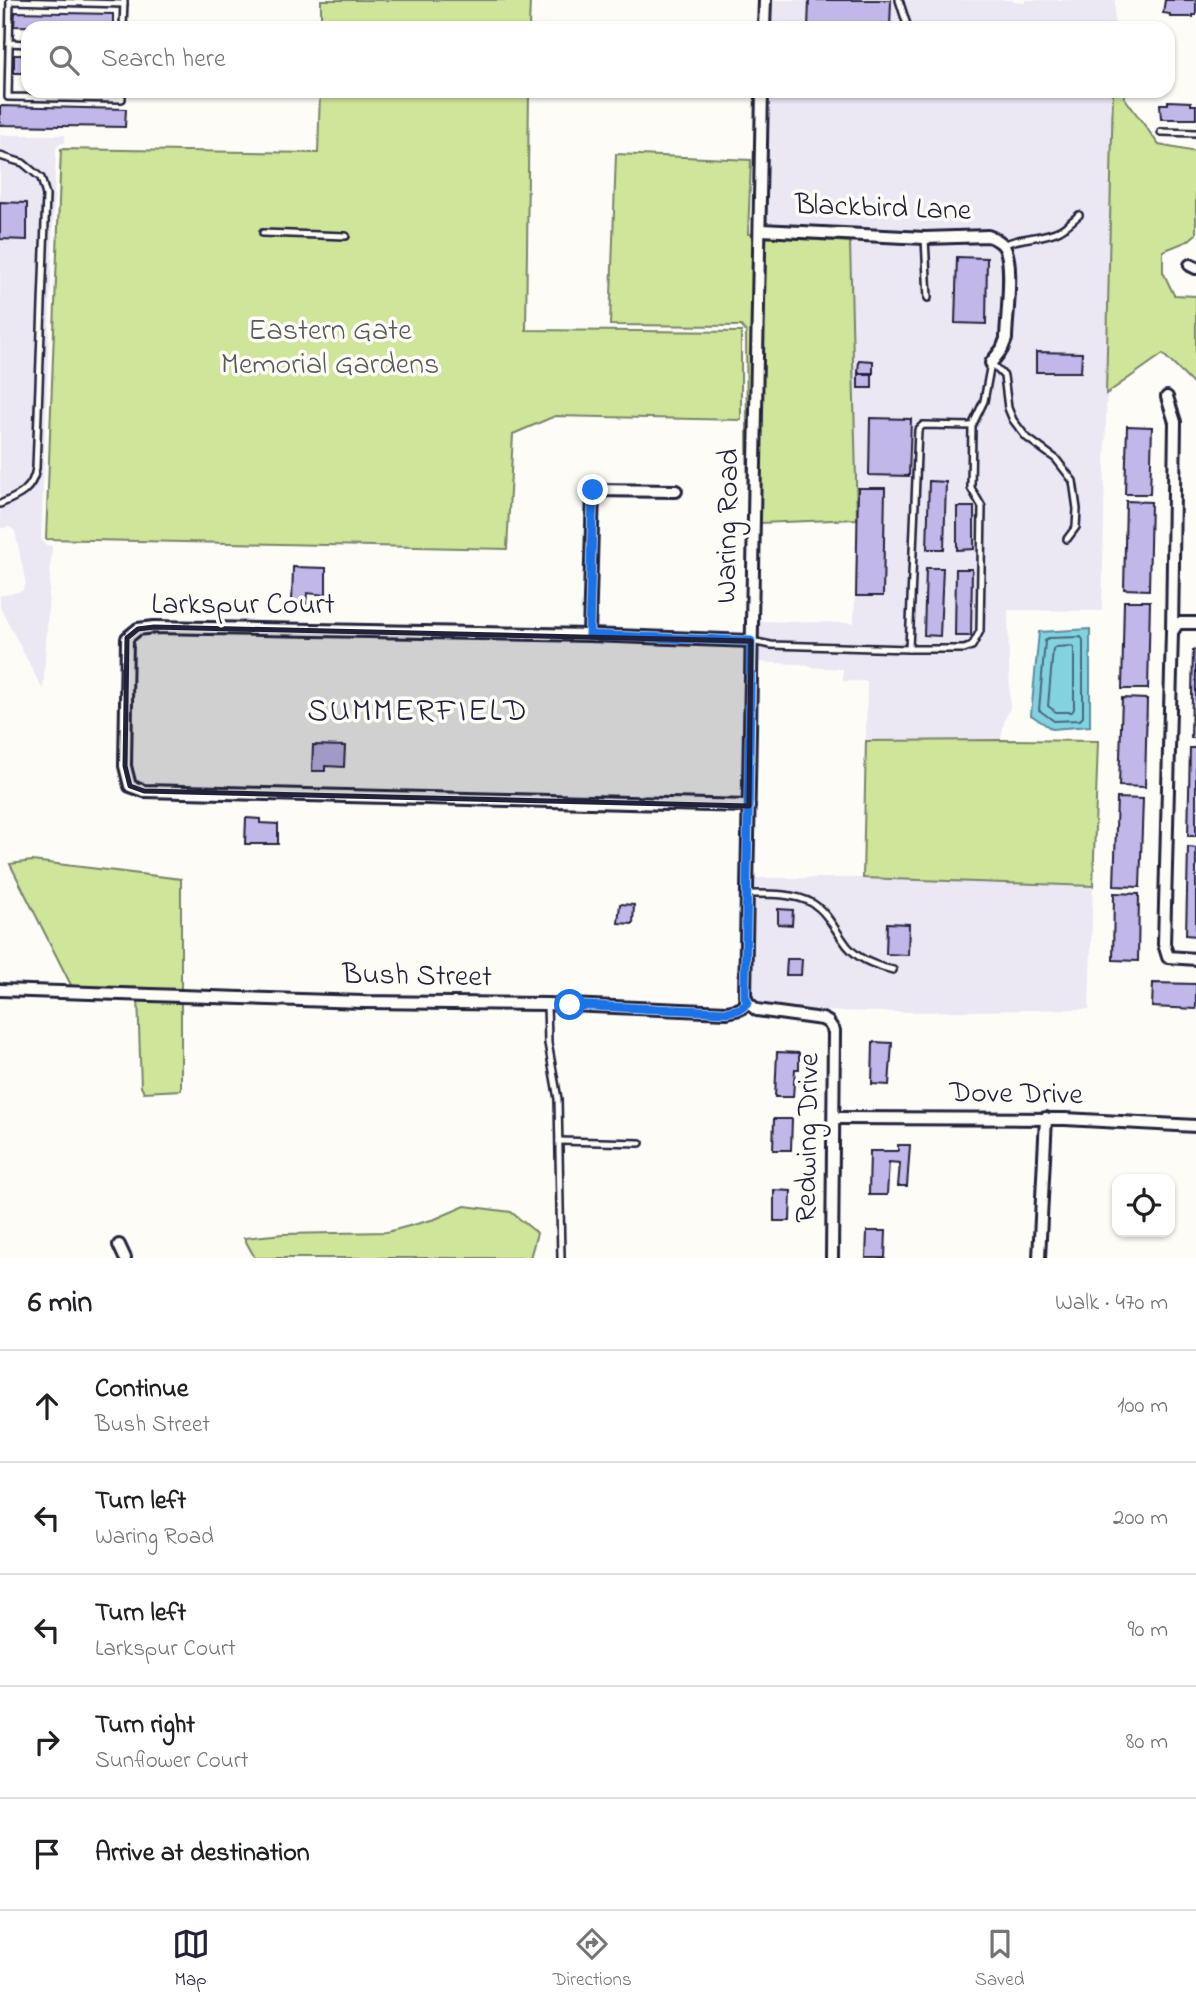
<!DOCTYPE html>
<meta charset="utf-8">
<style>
body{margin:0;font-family:"Indie Flower",sans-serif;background:#f2f2f2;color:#202124}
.controls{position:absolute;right:21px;bottom:21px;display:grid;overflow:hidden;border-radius:14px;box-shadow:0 2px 5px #0004}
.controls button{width:63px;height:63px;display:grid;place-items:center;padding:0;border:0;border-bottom:2px solid #e0e0e0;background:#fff;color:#202124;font:35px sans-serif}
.stop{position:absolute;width:21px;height:21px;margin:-16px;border:5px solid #1a73e8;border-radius:50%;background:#fff}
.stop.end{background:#1a73e8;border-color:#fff;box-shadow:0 2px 7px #0008}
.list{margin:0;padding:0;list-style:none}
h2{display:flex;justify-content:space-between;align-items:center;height:91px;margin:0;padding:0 28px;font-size:30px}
h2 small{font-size:23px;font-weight:400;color:#757577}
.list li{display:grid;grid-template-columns:46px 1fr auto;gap:21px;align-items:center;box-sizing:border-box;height:112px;padding:0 28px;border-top:2px solid #e0e0e0}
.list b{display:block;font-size:26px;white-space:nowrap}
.list p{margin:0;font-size:23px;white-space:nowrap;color:#757577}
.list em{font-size:23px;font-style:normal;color:#757577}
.icon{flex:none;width:38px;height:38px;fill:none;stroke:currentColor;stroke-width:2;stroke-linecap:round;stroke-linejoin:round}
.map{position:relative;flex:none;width:1196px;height:1258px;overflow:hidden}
.search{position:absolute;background:#fff;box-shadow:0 2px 5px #0004;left:21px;right:21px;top:21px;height:77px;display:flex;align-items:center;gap:18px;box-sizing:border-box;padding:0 24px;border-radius:21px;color:#757577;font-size:26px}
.sheet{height:651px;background:#fff}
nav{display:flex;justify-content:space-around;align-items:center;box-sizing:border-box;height:98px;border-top:2px solid #e0e0e0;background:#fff;font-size:19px;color:#757577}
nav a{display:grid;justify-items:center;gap:4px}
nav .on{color:#22223b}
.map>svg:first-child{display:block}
.built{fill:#ebe7f3}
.green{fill:#cee59a;stroke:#78846a;stroke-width:2}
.water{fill:#83d2df;stroke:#5c8c9d;stroke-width:2}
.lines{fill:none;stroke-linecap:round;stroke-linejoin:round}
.shore{stroke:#49687d;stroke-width:2}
.building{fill:#c1b7e9;stroke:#22223b;stroke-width:2}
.lane-casing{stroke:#22223b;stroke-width:10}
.street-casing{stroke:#22223b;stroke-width:16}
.lane{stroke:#fdfcf7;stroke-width:5}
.street{stroke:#fdfcf7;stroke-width:10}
.route{stroke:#1a73e8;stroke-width:9}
.marked{fill:#22223b;fill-opacity:0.2;stroke:#22223b;stroke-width:5;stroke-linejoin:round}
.labels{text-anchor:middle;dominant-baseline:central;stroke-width:7;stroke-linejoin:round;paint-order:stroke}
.street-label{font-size:30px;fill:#22223b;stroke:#fdfcf7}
.park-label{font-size:30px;fill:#565c58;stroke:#fdfcf7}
.neighbourhood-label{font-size:32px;letter-spacing:2px;fill:#22223b;stroke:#fdfcf7}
</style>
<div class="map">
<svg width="1196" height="1258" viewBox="0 0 1196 1258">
<rect width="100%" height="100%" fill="#fdfcf7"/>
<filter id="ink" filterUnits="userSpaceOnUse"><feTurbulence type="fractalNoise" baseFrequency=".0143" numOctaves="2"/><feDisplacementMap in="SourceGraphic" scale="14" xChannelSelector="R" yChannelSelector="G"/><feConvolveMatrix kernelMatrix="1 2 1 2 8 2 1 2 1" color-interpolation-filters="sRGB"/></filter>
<g filter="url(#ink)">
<!-- built -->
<g class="built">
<path d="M771,0H1013L1014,2L1025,3V0H1115L1114,28H770Z"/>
<path d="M768,91H1113L1102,611L1008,610L1010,708L1004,721L1001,740L866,741L867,681H843V669L812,667L801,664L757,662L758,621L854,623L857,519L850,242L810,239L925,245L988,243L994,246L1001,255L1002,261L1000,338L997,345L983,363L991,373L1007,353L1012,339L1014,259L1008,241L998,233L988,229L925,231L767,223Z"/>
<path d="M0,135H65V143H61L56,148L41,539L46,545L52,546L43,690L0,607V596L22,591L26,584L15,531L10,527L0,528Z"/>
<path d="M754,878H863L1093,886L1089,1009L908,1012L809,1011L759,1004L754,1001L751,994Z"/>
</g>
<!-- green -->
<g class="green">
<path d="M321,0H530L529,28H321Z"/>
<path d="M320,91H529L526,330L741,332V420L555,416L513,434L507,549L46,539L61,149L318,153Z"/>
<path d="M1113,91H1124V97L1159,145L1196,152V234L1188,241L1163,251V272L1174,295L1196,296V387L1163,354L1106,394Z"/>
<path d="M616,154L751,160L748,234L754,235L748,523L746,332L741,326L610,325Z"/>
<path d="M766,237L850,242L857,519L760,523Z"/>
<path d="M1001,740L1098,741L1093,886L863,878L866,741Z"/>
<path d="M32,861L181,879V1090L144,1092L141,1087L138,995L75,993L10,864Z"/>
<path d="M465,1206L511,1212L537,1233L530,1258H255L244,1238L283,1234L387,1232L435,1219Z"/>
</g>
<!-- water -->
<path class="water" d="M1090,629V726L1052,729L1031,715L1039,632Z"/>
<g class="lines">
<!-- shore -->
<g class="shore">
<path d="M1081,637L1083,640V717L1080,720L1054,721L1039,710L1045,641L1048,638Z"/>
<path d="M1072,646L1074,649V709L1072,712H1056L1048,706L1053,649L1056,647Z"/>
</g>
</g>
<!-- building -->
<g class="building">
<path d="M809,0H891L890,28H808Z"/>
<path d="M1165,0H1196V15H1193V17H1170V14L1163,13Z"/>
<path d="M15,12L113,14V28L14,26Z"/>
<rect x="14" y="55" width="14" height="18"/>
<path d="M1168,101L1191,102V105H1196V119H1161L1160,104H1168Z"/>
<path d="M0,106L126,109L125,127L0,125Z"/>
<path d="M0,202L27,203V240L0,239Z"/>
<path d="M957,257L987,258L986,324L955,323Z"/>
<path d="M1036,352L1082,353L1081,372H1036Z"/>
<path d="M859,360L873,361V373H858Z"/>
<rect x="858" y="374" width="14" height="14"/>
<path d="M870,418L911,419L909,476L869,475Z"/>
<path d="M1127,426L1152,427L1150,494H1125Z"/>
<path d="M929,481L946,482L944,549H927Z"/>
<path d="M858,488H885L883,596H856Z"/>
<path d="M1126,501L1151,502L1149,590L1124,589Z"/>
<path d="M957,507H974V549L957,550Z"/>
<path d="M293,567L326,568V595L307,593L306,604H292Z"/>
<path d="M926,568H943L940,636L924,635Z"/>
<path d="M956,569H972L971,636H955Z"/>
<path d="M1124,601H1150L1148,689H1122Z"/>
<path d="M1193,650H1196V738H1191Z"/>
<path d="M1122,698L1147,699L1145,787L1119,786Z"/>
<path d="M313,745L345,746L344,767L325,766V771H312Z"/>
<path d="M1190,748H1196V836H1188Z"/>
<path d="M1117,798L1143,799L1140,887L1114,886Z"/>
<path d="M246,818L260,819V823L278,824V844H245Z"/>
<path d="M1188,847L1196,848V936L1186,935Z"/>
<path d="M1114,893L1139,894L1138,961L1113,960Z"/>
<path d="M620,904L634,905L633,924L618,923Z"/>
<path d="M778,909L793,910L792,925L778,924Z"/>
<path d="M887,923L909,924L908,955L886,954Z"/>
<path d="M787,959H802L801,975H786Z"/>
<path d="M1153,983L1196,984V1009L1152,1007Z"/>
<path d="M873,1042L892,1043L889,1085L872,1084Z"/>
<path d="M777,1052L799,1053V1069H795L793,1097H775Z"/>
<path d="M774,1119H792L791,1150H773Z"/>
<path d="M898,1145H910L907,1186H898L900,1163L889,1162L887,1195H869L870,1151H898Z"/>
<path d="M774,1190L791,1191L790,1221H774Z"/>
<path d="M867,1231H886L885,1258H866Z"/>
</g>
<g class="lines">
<!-- lane casing -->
<g class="lane-casing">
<g id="lane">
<path d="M10,0L8,97L122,99V91"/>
<path d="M899,0L908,28"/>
<path d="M10,1L124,4"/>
<path d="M123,28L124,0"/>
<path d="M9,43L28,44"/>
<path d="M1161,132L1196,133"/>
<path d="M0,156L23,163L41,178L46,195L36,468C33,490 19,496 0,504"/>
<path d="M263,233L346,236"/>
<path d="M925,238L928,298"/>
<path d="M1003,245C1022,236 1043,239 1060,230C1067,226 1073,220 1079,215"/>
<path d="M991,363L1004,376L1008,408L1013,420L1026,437L1056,459L1073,481L1077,509L1076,527L1067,539"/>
<path d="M751,641L771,645L909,649L918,430L923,425L972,426L984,401L991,363"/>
<path d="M909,649H964L972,646L980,631L982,507L971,488L972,426"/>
<path d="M748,894C768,894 794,893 812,903C826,911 834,928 843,940C854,958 873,965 893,970"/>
<path d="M547,1004L548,1043L558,1099L561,1258"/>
<path d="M559,1141L640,1143"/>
</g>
</g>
<!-- street casing -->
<g class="street-casing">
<g id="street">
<path d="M764,28L765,0"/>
<path d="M761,230L925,238L988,236C994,238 999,240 1003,245C1015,259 1006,320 1006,339L1002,349L991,363"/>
<path d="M1190,265L1196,268"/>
<path d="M1167,397L1175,422L1172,632"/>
<path d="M1196,623H1178L1172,632L1164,944L1168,957L1196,959"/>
<path d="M589,635L593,490L676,491"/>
<path d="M749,806L144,791L130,786L125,766L127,638L138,629L154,627L589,635L751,641"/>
<path d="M0,990L363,1002L547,1004L727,1012L740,1009L748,1003"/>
<path d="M748,1003L745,996L762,91"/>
<path d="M748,1003L757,1010L822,1019L828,1022L834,1031L832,1258"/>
<path d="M835,1118L1065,1119L1196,1126"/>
<path d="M119,1245L125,1258"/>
<path d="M1039,1258L1046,1118"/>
</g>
</g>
<!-- lane -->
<use href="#lane" class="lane"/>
<!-- street -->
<use href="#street" class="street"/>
</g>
</g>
<g class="lines" filter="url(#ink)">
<!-- route -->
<path class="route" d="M570,1005L727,1012L740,1009L748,1003L745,996L751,641L589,635L593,490"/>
</g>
<!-- marked area -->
<path class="marked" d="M154,627L751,641L749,806L144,791L130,786L125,766L127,638L138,629Z"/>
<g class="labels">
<!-- street labels -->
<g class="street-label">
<text transform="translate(883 209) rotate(2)">Blackbird Lane</text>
<text transform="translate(729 526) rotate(-89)">Waring Road</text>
<text x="243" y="606">Larkspur Court</text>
<text transform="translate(417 977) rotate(1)">Bush Street</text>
<text transform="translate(1016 1095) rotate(1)">Dove Drive</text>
<text transform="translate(809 1138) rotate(-89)">Redwing Drive</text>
</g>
<!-- park labels -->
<g class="park-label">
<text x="330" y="332">Eastern Gate<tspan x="330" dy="34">Memorial Gardens</tspan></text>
</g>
<!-- neighbourhood labels -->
<g class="neighbourhood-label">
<text x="418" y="712">SUMMERFIELD</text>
</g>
</g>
</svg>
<div class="controls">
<button><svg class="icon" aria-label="locate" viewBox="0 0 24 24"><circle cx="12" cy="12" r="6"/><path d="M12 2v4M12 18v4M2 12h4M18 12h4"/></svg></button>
</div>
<div class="stop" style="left:570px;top:1005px"></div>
<div class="stop end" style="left:593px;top:490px"></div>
<div class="search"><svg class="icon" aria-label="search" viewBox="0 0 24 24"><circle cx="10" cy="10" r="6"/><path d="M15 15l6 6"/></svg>Search here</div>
</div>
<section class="sheet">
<h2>6 min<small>Walk · 470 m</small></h2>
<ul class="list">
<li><svg class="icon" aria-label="ahead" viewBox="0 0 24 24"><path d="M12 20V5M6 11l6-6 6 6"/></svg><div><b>Continue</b><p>Bush Street</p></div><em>100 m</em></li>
<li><svg class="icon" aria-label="left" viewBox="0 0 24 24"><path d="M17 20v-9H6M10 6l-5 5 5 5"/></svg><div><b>Turn left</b><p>Waring Road</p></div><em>200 m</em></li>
<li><svg class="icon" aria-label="left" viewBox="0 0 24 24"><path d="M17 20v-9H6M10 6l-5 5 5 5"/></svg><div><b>Turn left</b><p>Larkspur Court</p></div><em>90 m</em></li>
<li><svg class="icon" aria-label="right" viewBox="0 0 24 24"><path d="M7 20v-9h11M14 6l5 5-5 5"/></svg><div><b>Turn right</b><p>Sunflower Court</p></div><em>80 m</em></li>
<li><svg class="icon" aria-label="arrive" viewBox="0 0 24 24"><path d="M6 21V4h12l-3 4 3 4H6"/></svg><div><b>Arrive at destination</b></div></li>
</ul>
</section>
<nav>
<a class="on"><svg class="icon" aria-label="map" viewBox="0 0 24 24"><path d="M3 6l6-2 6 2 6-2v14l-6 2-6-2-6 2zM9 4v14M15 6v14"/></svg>Map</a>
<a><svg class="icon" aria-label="directions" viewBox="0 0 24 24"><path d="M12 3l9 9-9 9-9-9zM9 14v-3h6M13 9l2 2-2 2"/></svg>Directions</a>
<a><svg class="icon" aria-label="saved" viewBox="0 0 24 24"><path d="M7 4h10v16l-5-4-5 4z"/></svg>Saved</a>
</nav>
